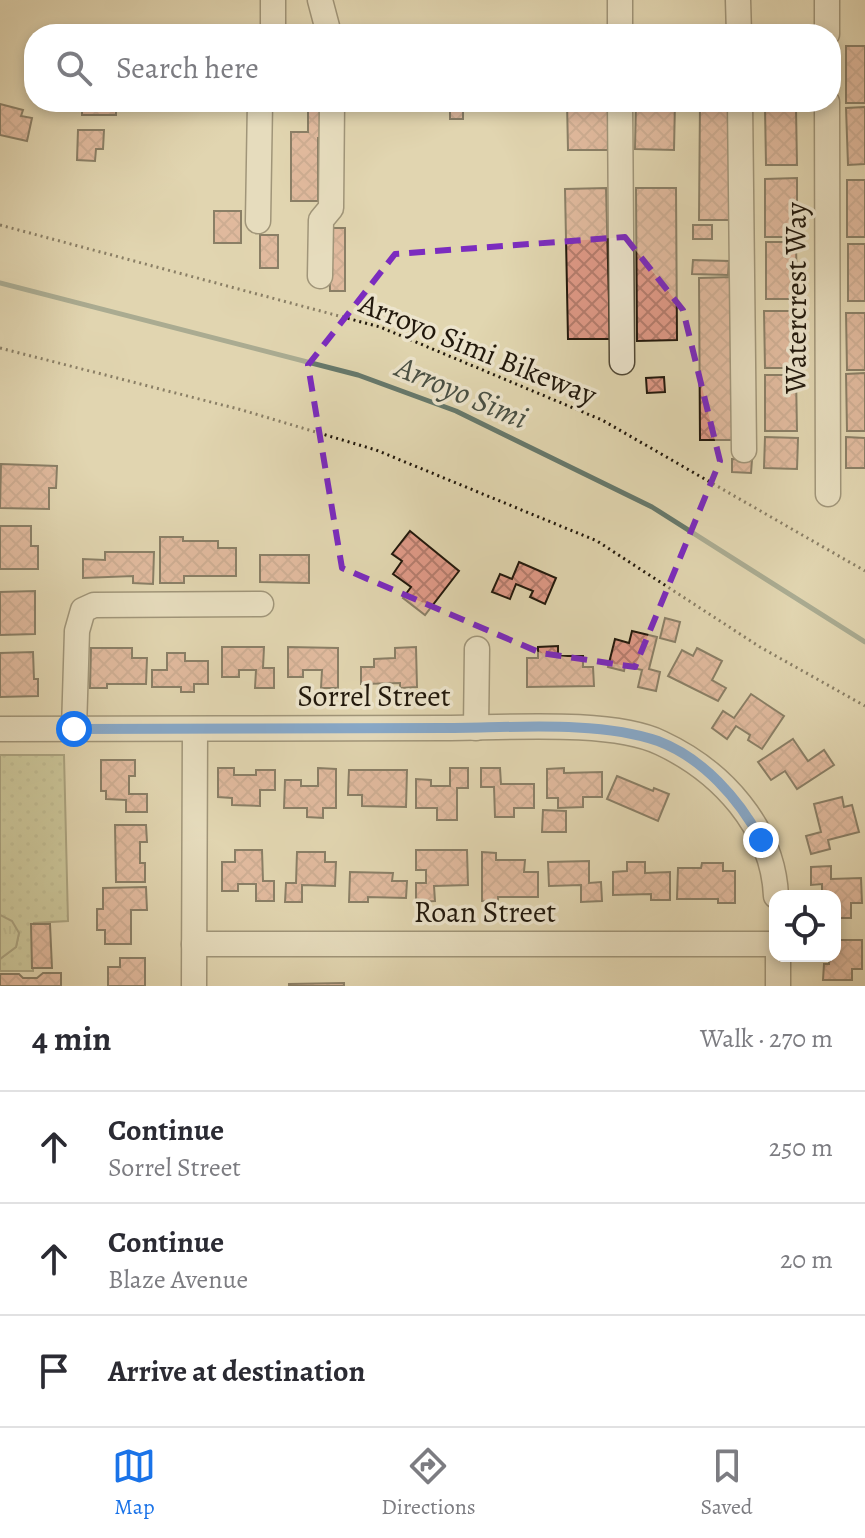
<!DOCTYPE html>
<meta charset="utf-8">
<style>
body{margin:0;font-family:Alegreya,serif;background:#f7f7f7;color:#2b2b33}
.controls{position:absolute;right:24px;bottom:24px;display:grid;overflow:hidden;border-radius:16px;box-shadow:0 4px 12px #0003}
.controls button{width:72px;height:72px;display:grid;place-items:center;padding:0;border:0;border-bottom:2px solid #e1e1e2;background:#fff;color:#2b2b33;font:40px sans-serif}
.stop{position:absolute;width:24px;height:24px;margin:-18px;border:6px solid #1a73e8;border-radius:50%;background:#fff}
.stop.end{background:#1a73e8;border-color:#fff;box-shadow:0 2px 8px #0008}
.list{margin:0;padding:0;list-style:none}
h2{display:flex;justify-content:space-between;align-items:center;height:104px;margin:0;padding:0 32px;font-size:34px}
h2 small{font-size:26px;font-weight:400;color:#7c7c81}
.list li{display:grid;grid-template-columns:52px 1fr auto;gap:24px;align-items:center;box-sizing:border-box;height:112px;padding:0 32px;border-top:2px solid #e1e1e2}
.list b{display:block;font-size:30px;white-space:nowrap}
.list p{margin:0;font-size:26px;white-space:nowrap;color:#7c7c81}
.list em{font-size:26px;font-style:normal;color:#7c7c81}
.icon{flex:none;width:44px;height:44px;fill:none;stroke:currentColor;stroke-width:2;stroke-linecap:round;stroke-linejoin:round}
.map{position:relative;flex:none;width:865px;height:986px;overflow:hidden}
.search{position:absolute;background:#fff;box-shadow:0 4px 12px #0003;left:24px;right:24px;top:24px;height:88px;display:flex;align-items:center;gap:20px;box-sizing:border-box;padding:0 28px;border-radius:32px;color:#7c7c81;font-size:30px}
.sheet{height:440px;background:#fff}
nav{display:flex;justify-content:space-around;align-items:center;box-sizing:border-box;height:112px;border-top:2px solid #e1e1e2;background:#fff;font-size:22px;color:#7c7c81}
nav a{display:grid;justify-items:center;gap:4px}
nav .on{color:#1a73e8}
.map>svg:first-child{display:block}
.grass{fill:url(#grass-dots);stroke:#6c6a4a;stroke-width:2}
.park{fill:url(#park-tufts);stroke:#6c6a4a;stroke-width:2}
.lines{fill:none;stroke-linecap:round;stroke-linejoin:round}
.stream{stroke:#66796c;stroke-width:5}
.building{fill:url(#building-cross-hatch);stroke:#21180c;stroke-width:2}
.minor-casing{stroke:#514835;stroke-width:27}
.path{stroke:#21180c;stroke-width:3;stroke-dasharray:2 4;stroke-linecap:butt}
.minor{stroke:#ece4cc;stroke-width:24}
.route{stroke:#1a73e8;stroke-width:10}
.marked{fill:none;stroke:#7b2cbf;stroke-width:6;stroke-dasharray:16 10;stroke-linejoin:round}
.labels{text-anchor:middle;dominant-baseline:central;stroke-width:7;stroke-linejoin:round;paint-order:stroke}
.street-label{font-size:30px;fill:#21180c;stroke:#ece4cc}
.water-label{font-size:32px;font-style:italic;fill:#495044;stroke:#ece4cc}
</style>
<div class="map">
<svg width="865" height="986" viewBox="0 0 865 986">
<defs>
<pattern id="grass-dots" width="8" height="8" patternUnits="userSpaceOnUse" patternTransform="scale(2)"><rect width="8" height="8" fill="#b6bd88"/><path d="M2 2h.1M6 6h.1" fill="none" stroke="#9ca274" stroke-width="1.8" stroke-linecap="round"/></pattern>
<pattern id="park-tufts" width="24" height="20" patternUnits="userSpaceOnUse" patternTransform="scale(2)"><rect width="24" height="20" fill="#b6bd88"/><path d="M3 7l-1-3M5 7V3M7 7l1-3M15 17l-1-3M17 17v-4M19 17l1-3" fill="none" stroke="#9ca274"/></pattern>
<pattern id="building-cross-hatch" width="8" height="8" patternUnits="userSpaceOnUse" patternTransform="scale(2)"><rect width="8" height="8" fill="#e09a88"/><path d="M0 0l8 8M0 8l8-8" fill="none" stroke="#b57d6e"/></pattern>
</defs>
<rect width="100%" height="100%" fill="#e1d6b0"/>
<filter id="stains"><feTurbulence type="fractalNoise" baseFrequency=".0025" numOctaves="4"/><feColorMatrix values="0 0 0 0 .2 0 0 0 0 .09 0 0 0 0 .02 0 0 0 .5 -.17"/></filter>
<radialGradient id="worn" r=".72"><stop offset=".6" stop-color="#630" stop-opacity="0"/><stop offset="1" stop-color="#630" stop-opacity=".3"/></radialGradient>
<!-- grass -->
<path class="grass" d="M0,755H64L68,921L34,923L33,971H0V959L16,947L19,933L0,915Z"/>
<!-- park -->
<path class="park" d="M0,915L12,921L19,933L16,947L0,959Z"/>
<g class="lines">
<!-- stream -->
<path class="stream" d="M0,283L358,375L456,411L652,507L865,642"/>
</g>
<!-- building -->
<g class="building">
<rect x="846" y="46" width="19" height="57"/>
<path d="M82,102H122V103H116V115H82Z"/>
<path d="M291,102H325V138H318V201H291V132H308V103Z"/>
<path d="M450,102H475V111H463V119H450Z"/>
<path d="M567,102H608V150H568Z"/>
<path d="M636,102H675L674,150L635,149Z"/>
<path d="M700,102H733L732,220H699Z"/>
<path d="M0,104L23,110L21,116L32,118L27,141L0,135Z"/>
<path d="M865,107V164L848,165L846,108Z"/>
<path d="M765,108H796L797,165H766Z"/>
<path d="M78,130H104L103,149H96L95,161L77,160Z"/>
<path d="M797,178V237H765V179Z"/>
<rect x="847" y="180" width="18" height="57"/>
<path d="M606,188L610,339H568L565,189Z"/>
<path d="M636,188H676L677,340L637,341Z"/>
<rect x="214" y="211" width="27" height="32"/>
<rect x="693" y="225" width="19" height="14"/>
<path d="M329,228H345V291H330Z"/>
<rect x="260" y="235" width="18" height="33"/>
<path d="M766,242H796L797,299H766Z"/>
<rect x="848" y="244" width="17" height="57"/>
<path d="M693,260L729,261L728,275L692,274Z"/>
<path d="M732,277L733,440H700L699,278Z"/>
<path d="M764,311H795V368H765Z"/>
<path d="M846,313H865V370H847Z"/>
<path d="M865,373V431H847L846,374Z"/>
<path d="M765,375H796L797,431H765Z"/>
<path d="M664,377L665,392L647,393L646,378Z"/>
<path d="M765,437L798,438L797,469L764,468Z"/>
<path d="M846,437L865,438V468H846Z"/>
<path d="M732,459L752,460L751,473L732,472Z"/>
<path d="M1,464L57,466L56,488H49V509L0,508Z"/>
<path d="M0,526H31V546H38V569H0Z"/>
<path d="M410,531L459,571L425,615L403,598L411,587L393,574L402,561L392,554Z"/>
<path d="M160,537H183V541H218V548H236V576H184V583H160Z"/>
<path d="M105,552H154L153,584L133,583V576L83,578V559L105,560Z"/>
<path d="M260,555H309V583L260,582Z"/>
<path d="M519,562L556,578L545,604L530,597L533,591L516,584L510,599L492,592L500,574L512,579Z"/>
<path d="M35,591V634L0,635V592Z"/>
<path d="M665,618L680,622L675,642L660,638Z"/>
<path d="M632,631L657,637L649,669L660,672L656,691L638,687L642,670L625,666L624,671L608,667L615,639L629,643Z"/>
<path d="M558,646V656H583V667H593L594,686L527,687V658H538V647Z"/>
<path d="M222,647H264L263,668H274V688H255L256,670H239V677H222Z"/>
<path d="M288,647L338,648V688H321L322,670H303V677H288Z"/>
<path d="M416,647L417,687L400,688V683L361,684V667H374V659L395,658V648Z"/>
<path d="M91,648H132V658H147L146,684H107V688H90Z"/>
<path d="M697,648L722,661L712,680L726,688L718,701L668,676L682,650L693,656Z"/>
<path d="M33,652L34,679H38V696L0,697V653Z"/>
<path d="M167,653H185V661H208V684H194V692H181V687H152V670H167Z"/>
<path d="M751,694L784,716L762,749L748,740L750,735L736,726L727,739L712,728L723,711L734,718Z"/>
<path d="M793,739L808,761L824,750L834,765L797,789L785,771L771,780L758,762Z"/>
<path d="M101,760H135V776H129V794H147V812H126V800L106,799V791H101Z"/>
<path d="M218,768H234V775H256V770H275V790H260V806L232,805V798L218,797Z"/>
<path d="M318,768L336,769V808H323V818L307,817V808H284L285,780H301V786H318Z"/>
<path d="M450,768H468V788H457V820H437V808H416V779L431,780V786H450Z"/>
<path d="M481,768H500L501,784H534V808H514V817H495L494,787H481Z"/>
<path d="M564,768V773L602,772V797H583V807L558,808V798H547V769Z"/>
<path d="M349,770H407L406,807L362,806V795H348Z"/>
<path d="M617,776L653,791L654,788L669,794L658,821L607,799Z"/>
<path d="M842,797L844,807L852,805L859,832L828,840L830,849L811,854L806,836L821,832L814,804Z"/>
<path d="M543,810L566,811V832H542Z"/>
<path d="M115,825H146L147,842H140V863H145V882H116Z"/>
<path d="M235,850H262L263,881H274V901H256V884H238V891H222V862H235Z"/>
<path d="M416,850H467L468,885L434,886L435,901L416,902V883H426V870H416Z"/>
<path d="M297,852H325V862H336L335,886L302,885V902H285L286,883H296Z"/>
<path d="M482,852L496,853V860H525L524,872H538V897H498V902L482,901Z"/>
<path d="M589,861V883L601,882L602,901L581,902V885L549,886L548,862Z"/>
<path d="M627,862H645V873L670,872V900H651V894L613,895V872L627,871Z"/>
<path d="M702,863H723V871H735V903H718V899H677L678,868H701Z"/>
<path d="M831,866V879L861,878L862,903H851V918H835V896H822V884L811,885V867Z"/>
<path d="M350,872L393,873L392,881H407L406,898L368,897V902H349Z"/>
<path d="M146,887L147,910H131V944H105V930H97V909H103V888Z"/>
<path d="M31,924H50L52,968H32Z"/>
<path d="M835,940H862V969H852V980H823L824,964H829V956H835Z"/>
<path d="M120,958H145V986H108V967H120Z"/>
<path d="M43,973H61V986H0V974H19L23,978H37Z"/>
<path d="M344,983V986H289V984Z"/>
</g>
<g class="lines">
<!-- minor casing -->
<g class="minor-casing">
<g id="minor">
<path d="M273,0V34"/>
<path d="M320,0L329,34"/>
<path d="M620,0V34"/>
<path d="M738,0L739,34"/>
<path d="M827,0V34"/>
<path d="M620,102L622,362"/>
<path d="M740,102L744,450"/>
<path d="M827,102L828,494"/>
<path d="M258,221L260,102"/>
<path d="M320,276L321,220L331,208L332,102"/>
<path d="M476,728L477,649"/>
<path d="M0,729C148,729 296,728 444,728C501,728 612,719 661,743C721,771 773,827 776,896"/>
<path d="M74,729L77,631L83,610L94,605L261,604"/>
<path d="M194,944H775"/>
<path d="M778,956V986"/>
<path d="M194,986L195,729"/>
</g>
</g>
<!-- path -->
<g class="path">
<path d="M0,225L380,327L602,420L865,571"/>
<path d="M0,348L242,410L376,450L597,541L760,647L865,706"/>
</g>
<!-- minor -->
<use href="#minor" class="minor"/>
</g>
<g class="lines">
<!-- route -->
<path class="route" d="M74,729C198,729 322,728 446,728C509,728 599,720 658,741C703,758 739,799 761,840"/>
</g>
<!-- marked area -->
<path d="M0 0H865V986H0ZM625,237L683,310L720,461L635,667L541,653L342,568L308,365L395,254Z" fill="#e1d6b0" fill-opacity=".55" fill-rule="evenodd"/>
<path class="marked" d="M625,237L683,310L720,461L635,667L541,653L342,568L308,365L395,254Z"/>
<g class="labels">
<!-- street labels -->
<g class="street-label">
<text transform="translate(796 298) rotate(-90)">Watercrest Way</text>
<text transform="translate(478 349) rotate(22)">Arroyo Simi Bikeway</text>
<text x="374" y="696">Sorrel Street</text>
<text x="485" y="912">Roan Street</text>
</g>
<!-- water labels -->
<g class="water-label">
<text transform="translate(462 392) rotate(23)">Arroyo Simi</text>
</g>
</g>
<rect width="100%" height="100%" filter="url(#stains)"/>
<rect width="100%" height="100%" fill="url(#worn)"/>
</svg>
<div class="controls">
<button><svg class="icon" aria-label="locate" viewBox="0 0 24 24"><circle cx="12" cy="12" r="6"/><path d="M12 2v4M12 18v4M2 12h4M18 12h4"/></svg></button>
</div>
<div class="stop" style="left:74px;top:729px"></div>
<div class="stop end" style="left:761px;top:840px"></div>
<div class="search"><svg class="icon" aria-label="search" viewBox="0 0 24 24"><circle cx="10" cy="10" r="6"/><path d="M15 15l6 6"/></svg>Search here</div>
</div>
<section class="sheet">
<h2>4 min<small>Walk · 270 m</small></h2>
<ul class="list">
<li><svg class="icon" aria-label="ahead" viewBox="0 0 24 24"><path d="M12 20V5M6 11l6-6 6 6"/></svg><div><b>Continue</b><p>Sorrel Street</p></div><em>250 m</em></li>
<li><svg class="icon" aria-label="ahead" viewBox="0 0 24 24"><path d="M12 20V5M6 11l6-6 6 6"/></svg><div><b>Continue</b><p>Blaze Avenue</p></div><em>20 m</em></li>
<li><svg class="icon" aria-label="arrive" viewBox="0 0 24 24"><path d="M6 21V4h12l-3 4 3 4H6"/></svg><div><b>Arrive at destination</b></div></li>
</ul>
</section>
<nav>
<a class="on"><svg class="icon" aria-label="map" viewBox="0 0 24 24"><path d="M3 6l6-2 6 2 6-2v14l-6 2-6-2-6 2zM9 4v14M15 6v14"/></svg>Map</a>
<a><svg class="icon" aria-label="directions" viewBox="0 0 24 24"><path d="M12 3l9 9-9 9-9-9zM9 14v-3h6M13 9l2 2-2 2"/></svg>Directions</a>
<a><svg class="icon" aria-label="saved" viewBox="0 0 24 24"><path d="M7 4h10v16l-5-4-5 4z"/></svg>Saved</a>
</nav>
